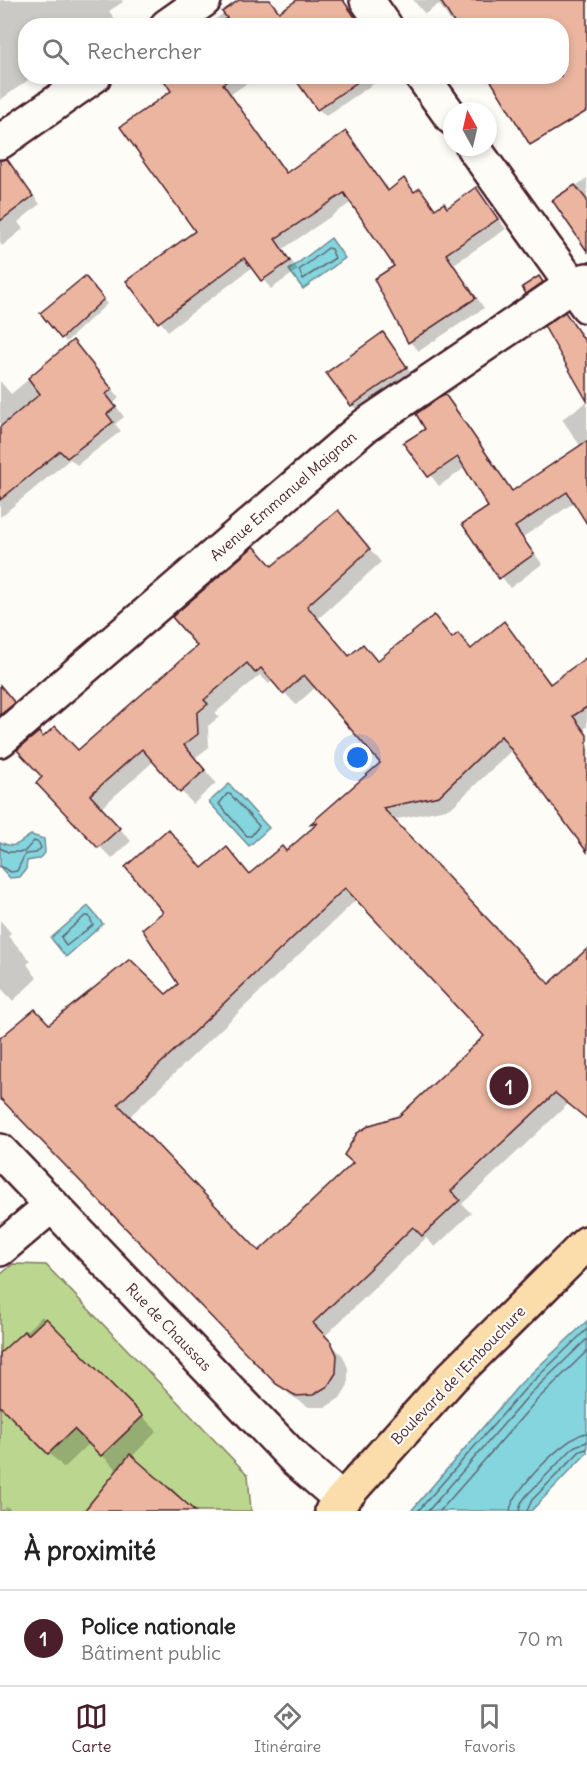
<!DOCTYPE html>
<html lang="fr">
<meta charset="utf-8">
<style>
body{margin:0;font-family:Delius,sans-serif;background:#f6f6f6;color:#222}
.compass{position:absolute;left:443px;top:102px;width:54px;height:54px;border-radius:50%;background:#fff;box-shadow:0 3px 9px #0003;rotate:352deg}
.you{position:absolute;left:358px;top:758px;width:21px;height:21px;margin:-15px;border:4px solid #fff;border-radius:50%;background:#1a73e8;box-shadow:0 0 0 9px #1a73e833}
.badge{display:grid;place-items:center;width:39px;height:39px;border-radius:50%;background:#4a1f2b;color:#fff;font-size:20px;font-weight:700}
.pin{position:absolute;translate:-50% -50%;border:3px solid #fff;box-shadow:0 2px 6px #0006}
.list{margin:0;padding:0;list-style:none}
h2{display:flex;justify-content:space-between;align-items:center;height:78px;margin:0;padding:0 24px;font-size:26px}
h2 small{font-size:20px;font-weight:400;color:#767676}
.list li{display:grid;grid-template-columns:39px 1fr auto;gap:18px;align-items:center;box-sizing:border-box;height:96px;padding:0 24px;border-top:2px solid #e0e0e0}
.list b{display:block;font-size:22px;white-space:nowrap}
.list p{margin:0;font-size:20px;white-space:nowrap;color:#767676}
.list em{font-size:20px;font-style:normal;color:#767676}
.icon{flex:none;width:33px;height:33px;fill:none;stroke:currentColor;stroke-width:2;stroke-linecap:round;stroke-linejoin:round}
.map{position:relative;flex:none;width:587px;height:1511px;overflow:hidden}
.search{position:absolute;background:#fff;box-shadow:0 3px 9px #0003;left:18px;right:18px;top:18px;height:66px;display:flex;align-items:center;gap:15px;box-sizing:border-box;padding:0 21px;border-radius:24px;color:#767676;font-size:22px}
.sheet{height:174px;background:#fff}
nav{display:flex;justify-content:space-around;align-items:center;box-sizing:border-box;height:84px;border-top:2px solid #e0e0e0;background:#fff;font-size:16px;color:#767676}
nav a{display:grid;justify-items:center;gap:3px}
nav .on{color:#4a1f2b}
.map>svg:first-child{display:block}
.green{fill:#bbd78f;stroke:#827b5d;stroke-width:1.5}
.water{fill:#84d5de;stroke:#6d8c96;stroke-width:1.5}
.shadow{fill:#0003;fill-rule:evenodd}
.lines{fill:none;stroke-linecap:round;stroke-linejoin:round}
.shore{stroke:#616873;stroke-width:1.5}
.building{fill:#ebb59f;stroke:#4a1f2b;stroke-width:1.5;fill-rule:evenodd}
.minor-casing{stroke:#4a1f2b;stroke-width:38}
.major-casing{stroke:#4a1f2b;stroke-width:38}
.minor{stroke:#fdfcf7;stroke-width:33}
.major{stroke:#faddab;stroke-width:33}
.labels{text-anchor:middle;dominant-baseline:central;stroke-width:4.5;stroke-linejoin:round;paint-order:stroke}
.street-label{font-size:15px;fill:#4a1f2b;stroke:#fdfcf7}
</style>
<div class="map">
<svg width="587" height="1511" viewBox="0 0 587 1511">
<rect width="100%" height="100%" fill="#fdfcf7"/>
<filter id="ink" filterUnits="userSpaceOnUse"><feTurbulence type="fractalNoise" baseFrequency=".0167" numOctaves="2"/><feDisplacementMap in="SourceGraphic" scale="12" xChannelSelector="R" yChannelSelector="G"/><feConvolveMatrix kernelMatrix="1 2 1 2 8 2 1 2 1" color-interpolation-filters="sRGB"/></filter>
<g filter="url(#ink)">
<!-- green -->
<path class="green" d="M13,1264L46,1265L248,1475L251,1511H194L170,1488L162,1498L127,1459L84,1511H0V1406L48,1454L74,1429L101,1456L143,1416L46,1319L28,1335L24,1331L0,1355V1275Z"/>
<!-- water -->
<g class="water">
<path d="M331,238L345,258L303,289L289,270Z"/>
<path d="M229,784L269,828L249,846L209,802Z"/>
<path d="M31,835L44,839L45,853L38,859L27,861L26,869L20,877L10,878L0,867V842C16,850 18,843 31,835Z"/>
<path d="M88,906L103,924L66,957L51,938Z"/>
<path d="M587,1321V1453L531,1511H411L520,1384Z"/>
</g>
<!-- shadow -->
<g class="shadow">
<path d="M0,0H122L123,2L109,11L120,26H26V76H34L0,100Z"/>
<path d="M242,0H246L267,26H206Z"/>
<path d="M299,0H343L362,26H289Z"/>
<path d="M413,0H587V62L562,76V26H454L439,4L425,14Z"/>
<path d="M163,76H245L249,82L231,94L288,174L346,133L390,191L404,180L416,193L420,190L437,210L444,205L448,209L476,189L506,229L454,264L484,308L419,351L410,342L396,266L352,202L283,249L298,270L271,289L253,267L168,331L128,282L197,232L173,91Z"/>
<path d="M306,76H385L326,116L318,109Z"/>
<path d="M9,163L40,204L18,222L23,229L2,246L0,243V170Z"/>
<path d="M587,178V248L554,201Z"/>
<path d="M89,282L107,304L66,342L42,313Z"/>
<path d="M565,314L587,341V398Z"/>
<path d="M383,334L413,375L359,412L352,405Z"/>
<path d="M73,342L119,398L114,403L124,417L115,424L121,431L77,465L70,459L0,517V381L11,394Z"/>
<path d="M445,396L454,405L513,492L581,447L562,419L587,402V505L575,502L523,537L542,564L510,588L464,525L490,508L466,467L439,486L405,443L427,429Z"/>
<path d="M338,512L381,562L318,619L350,657L363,646L378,662L434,617L453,639L458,635L472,650L504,623L552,684L587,673V727L584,729L587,733V849L513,749L451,808L393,820L550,985L587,951V1117L568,1104L462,1204L471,1213L435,1247L426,1238L324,1337L343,1356L348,1368V1385L340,1398L326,1407H309L290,1395L3,1100L0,1102V1040L166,996L180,984L165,913L203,870L227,849L250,875L287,853L314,828L311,825L382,763L316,687L296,705L273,680L269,684L260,675L215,713L219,717L208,726L209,747L195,758L216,783L193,804L154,761L101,808L131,841L112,859L38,783L78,752L199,646L273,567ZM357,899L486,1036L260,1253L129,1117Z"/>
<path d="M0,920L11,933L8,936L31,961L27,964L37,978L13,1001L0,987Z"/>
<path d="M42,1316L157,1431L118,1471L90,1443L64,1468L0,1404V1356Z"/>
<path d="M7,1506L12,1511H2Z"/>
</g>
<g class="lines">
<!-- shore -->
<g class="shore">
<path d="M328,248L331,249L335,258L303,279L299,270Z"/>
<path d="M227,794H230L259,826L251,836H247L219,804Z"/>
<path d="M0,848L8,852H24L34,841L39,843L41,848L36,853L25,854L17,871L11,872L0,866"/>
<path d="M85,916H89L93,925L66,946L61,937Z"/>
<path d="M418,1511L525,1389L587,1329"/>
<path d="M428,1511L530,1394L587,1339"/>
<path d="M440,1511L537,1400L587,1351"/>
<path d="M510,1511C511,1492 568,1434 587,1433"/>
<path d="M519,1511L521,1503L527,1495L575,1446L587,1442"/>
<path d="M527,1511L532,1500L580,1451L587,1449"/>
</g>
</g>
<!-- building -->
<g class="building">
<path d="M239,0H270L279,12L297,0H343L361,26H215L227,18L222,12Z"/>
<path d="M440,0H587V111L530,145L488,76H561V26H456Z"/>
<path d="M161,76H234L223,84L286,173L346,131L388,191L404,178L414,192L420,188L435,209L444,203L447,208L476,187L498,219L446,254L476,298L408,343L374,279L394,266L344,193L275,239L290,261L261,281L244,258L158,323L126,281L195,231L120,127L171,91Z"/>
<path d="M293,76H366L317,110Z"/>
<path d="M7,159L33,196L0,221V160Z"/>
<path d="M575,185L587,200V251L552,200Z"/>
<path d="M85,276L104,299L61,339L40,313Z"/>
<path d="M539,276L543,282L526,294L522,287Z"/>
<path d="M565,312L587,344V401L544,326Z"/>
<path d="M383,332L407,367L351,406L326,373Z"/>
<path d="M73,340L112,389L106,394L116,407L107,414L113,422L67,458L60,451L0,500V427L40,394L28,378Z"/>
<path d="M445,394L512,491L587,441V524L567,492L515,527L534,554L499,579L462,524L488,507L458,457L428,477L403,443L425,429L416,414Z"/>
<path d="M338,510L370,549L307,606L349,656L363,644L377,661L434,615L452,638L458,633L471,649L504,621L550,684L587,657V707L573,716L587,735V852L501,736L439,796L383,808L549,984L587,949V1119L555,1093L451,1191L460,1200L422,1236L413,1227L313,1323L331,1342L337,1355L336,1373L328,1386L313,1395L296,1396L276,1384L0,1098V1038L35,1009L49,1024L130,959L166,994L178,984L142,929L163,912L125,867L168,829L202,868L227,847L249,874L282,846L286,851L318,823L309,825L380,763L304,675L283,694L261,668L255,673L247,663L204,700L208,704L197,713L198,734L184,745L205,770L180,793L142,749L90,795L120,828L98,848L36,783L42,777L17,750L39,732L43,737L55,726L78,750L197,646L172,617L254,546L272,566ZM345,888L484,1036L399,1116L370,1125L357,1133L344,1155L353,1163L259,1251L118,1104Z"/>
<path d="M0,685L15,703L0,715Z"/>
<path d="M46,1318L143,1416L101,1456L74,1429L48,1454L0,1406V1353L24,1331L28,1335Z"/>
<path d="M130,1454L195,1511H84Z"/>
</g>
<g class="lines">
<!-- minor casing -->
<g class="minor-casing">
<g id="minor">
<path d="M367,0L385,26"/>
<path d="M167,26L204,0"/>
<path d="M422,76L452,118"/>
<path d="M0,142L94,76"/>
<path d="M473,147L587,306"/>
<path d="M0,740L366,425L572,285L587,280"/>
<path d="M0,1151L297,1461L342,1500"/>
<path d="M0,1249L52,1205"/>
</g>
</g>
<!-- major casing -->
<g class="major-casing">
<path id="major" d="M332,1511L451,1378L587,1243"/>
</g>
<!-- minor -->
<use href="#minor" class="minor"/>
<!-- major -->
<use href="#major" class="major"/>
</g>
</g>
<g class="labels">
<!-- street labels -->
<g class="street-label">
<text transform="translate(283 496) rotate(-41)">Avenue Emmanuel Maignan</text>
<text transform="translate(169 1327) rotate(46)">Rue de Chaussas</text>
<text transform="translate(458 1375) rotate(-46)">Boulevard de l'Embouchure</text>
</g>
</g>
</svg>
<svg class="compass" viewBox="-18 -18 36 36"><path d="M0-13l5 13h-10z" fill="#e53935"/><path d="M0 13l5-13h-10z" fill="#767676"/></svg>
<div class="you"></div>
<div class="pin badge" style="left:509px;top:1086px">1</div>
<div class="search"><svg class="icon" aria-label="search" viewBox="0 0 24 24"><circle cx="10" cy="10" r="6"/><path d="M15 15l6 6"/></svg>Rechercher</div>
</div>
<section class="sheet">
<h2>À proximité<small></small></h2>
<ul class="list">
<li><span class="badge">1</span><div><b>Police nationale</b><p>Bâtiment public</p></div><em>70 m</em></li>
</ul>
</section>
<nav>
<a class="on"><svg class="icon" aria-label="map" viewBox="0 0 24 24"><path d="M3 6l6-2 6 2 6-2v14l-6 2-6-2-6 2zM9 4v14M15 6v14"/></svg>Carte</a>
<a><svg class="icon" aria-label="directions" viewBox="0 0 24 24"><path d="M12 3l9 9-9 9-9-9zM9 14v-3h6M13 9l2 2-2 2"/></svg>Itinéraire</a>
<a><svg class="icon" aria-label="saved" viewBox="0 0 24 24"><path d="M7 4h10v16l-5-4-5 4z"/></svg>Favoris</a>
</nav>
